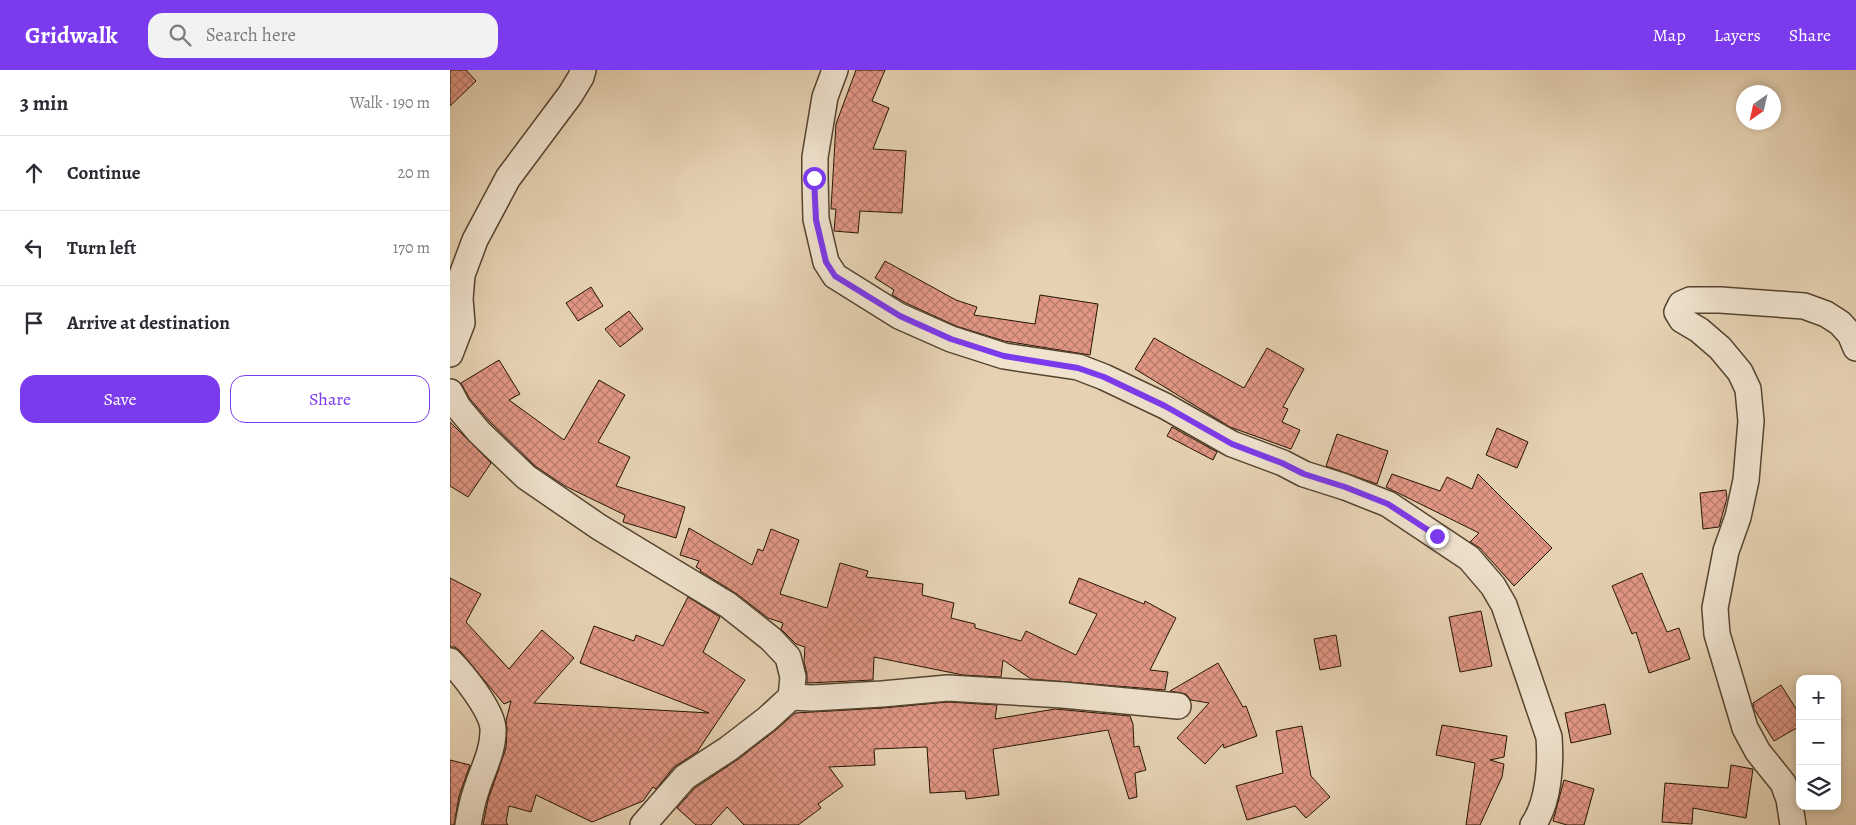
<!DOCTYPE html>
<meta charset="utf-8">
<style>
body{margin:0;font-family:Alegreya,serif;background:#f2f2f3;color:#2b2b33}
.controls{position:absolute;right:15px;bottom:15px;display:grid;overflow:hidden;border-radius:10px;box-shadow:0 2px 8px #0003}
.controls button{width:45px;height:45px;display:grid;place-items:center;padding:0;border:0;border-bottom:1px solid #e1e1e2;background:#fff;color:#2b2b33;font:25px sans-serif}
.compass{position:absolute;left:1286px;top:15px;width:45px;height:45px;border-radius:50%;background:#fff;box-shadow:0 2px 8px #0003;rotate:214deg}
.stop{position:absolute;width:15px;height:15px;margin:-11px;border:4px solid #7c3aed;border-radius:50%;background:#fff}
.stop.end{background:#7c3aed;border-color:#fff;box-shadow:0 1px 5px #0008}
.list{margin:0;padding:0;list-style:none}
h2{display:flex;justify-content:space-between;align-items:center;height:65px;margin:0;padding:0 20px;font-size:21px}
h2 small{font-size:16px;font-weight:400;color:#7c7c81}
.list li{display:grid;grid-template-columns:32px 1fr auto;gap:15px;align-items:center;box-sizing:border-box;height:75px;padding:0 20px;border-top:1px solid #e1e1e2}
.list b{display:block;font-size:19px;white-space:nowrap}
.list em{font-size:16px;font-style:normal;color:#7c7c81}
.actions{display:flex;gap:10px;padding:15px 20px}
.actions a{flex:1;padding:11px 0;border:1px solid #7c3aed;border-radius:15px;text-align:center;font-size:18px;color:#7c3aed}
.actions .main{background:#7c3aed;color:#fff}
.icon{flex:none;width:28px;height:28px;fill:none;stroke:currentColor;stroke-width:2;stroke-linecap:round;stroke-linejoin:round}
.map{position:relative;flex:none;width:1406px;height:755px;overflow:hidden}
header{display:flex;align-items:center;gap:30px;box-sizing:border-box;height:70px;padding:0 25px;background:#7c3aed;color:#fff}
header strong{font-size:24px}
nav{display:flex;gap:28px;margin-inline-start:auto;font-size:18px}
.search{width:350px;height:45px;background:#f2f2f3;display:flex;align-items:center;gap:12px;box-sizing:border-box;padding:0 18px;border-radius:15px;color:#7c7c81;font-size:19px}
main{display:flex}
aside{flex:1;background:#fff}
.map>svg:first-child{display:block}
.building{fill:url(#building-cross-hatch);stroke:#261503}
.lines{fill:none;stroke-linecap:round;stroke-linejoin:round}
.minor-casing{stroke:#56442f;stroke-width:28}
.minor{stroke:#efe2ce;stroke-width:25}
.route{stroke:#7c3aed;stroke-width:6}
</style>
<header>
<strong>Gridwalk</strong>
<div class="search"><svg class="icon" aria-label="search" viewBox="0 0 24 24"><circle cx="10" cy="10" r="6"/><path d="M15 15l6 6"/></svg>Search here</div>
<nav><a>Map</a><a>Layers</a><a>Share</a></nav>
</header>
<main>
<aside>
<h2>3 min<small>Walk · 190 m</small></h2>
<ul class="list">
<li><svg class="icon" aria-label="ahead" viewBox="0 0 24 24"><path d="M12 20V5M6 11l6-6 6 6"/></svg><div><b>Continue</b></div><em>20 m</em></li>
<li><svg class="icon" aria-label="left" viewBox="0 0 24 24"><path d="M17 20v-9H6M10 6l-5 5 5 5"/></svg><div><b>Turn left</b></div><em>170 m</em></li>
<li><svg class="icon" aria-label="arrive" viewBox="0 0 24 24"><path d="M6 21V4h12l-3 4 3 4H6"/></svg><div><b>Arrive at destination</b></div></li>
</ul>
<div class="actions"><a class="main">Save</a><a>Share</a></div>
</aside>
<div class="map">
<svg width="1406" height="755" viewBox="0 0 1406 755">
<defs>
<pattern id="building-cross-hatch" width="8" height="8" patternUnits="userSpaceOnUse" patternTransform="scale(1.25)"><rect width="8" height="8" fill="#e29785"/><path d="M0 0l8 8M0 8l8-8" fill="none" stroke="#b77a6b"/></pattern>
</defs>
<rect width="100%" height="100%" fill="#e6d2b3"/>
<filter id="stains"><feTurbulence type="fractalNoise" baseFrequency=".004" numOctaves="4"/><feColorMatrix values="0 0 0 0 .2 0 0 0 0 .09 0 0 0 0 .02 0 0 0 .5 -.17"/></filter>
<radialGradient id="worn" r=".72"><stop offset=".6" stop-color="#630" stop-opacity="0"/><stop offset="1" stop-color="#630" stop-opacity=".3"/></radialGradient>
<!-- building -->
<g class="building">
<path d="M0,0H16L26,11L0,36Z"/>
<path d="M406,0H435L422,31L439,38L423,79L456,81L452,143L410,141L408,163L384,161L386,139H381L386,54Z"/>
<path d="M435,191L506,230L527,237L524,245L585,254L590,225L648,234L640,285L554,271L506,256L456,233L442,225L444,220L425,208Z"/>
<path d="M141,217L153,236L128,251L116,233Z"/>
<path d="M179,241L193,259L170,277L155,259Z"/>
<path d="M704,268L741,289L794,318L817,278L854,299L833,337L838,339L832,352L850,360L841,379L780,357L685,299Z"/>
<path d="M49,290L70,324L59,330L114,370L149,310L175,325L148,372L180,387L166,416L235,437L226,468L173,452L175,445L115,416L85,396L40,352L20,329L11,313Z"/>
<path d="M0,352L41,393L18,427L0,416Z"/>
<path d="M722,357L767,382L763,390L717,366Z"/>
<path d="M1047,358L1078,372L1067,398L1036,385Z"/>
<path d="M887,364L938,381L927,414L876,396Z"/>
<path d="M942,404L990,421L997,407L1022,419L1028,404L1102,478L1064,516L1030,478L1020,472L1029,463L936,417Z"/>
<path d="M1276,420L1277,428L1269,457L1253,459L1250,423Z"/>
<path d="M239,458L302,495L308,479L313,481L321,459L349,470L330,524L377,538L390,493L418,501L416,507L473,514L472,525L504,533L501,548L525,554V558L571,571L576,561L626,585L647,544L619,533L629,508L694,534L695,531L726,548L700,600L718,602L715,620L581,609L553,590L551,607L513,605L424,587L423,610L357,613V604L354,592L355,577L346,574L331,559L333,553L318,548L287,524L250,501L251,500L246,497L249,491L230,485Z"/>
<path d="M1192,503L1217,562L1229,558L1240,589L1199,603L1186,562L1182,564L1162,516Z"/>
<path d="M0,508L31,524L16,552L59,599L92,560L124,588L84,633L259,643L130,593L144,556L184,571L186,565L213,576L238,527L270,547L253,582L295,610L247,682L224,697L206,719L203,717L193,731L142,752L86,725L81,742L59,736L56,752L58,755H33L38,730L56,678L57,658L56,651L61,631L54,634L10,581L5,577H0Z"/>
<path d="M1031,541L1042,596L1010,602L999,547Z"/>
<path d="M886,565L891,596L870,600L864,569Z"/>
<path d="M768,593L793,637L796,636L807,666L774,678L773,674L755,694L727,668L759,633L741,630L736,624L720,621Z"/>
<path d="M1331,615L1350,645V656L1324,671L1304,639L1303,633Z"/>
<path d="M498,632L547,635L545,649L605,639L680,646L683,654L684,677L689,676L696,700L685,703L687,727L679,729L658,660L543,679L549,725L516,729L515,721L480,723L477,677L424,679L425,695L379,697L393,716L368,734L371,738L348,755H294L277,737L261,755H246L227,738L245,718L287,690L326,660L345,643L433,638Z"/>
<path d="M1155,634L1161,664L1121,673L1115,643Z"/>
<path d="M992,655L1057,666L1054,687L1040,690L1054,694L1052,707L1030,755H1016L1025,693L986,685Z"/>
<path d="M852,656L861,706L880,727L856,748L845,736L797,750L786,716L833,703L826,661Z"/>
<path d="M0,690L20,695L9,726L4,755H0Z"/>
<path d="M1281,695L1303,699L1296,748L1243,738L1242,754L1212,752L1215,713L1278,718Z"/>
<path d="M1114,710L1144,719L1134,755H1117L1103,751Z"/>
</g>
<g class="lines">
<!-- minor casing -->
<g class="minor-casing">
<g id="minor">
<path d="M385,0L375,27L365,87V108L366,149L376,192L385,206L449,246L501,269L554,286L628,297L654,307L715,336L782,374L833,393L854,404L895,417L938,434L1019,488L1043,516L1054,535L1099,667C1101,694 1099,732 1083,755"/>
<path d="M0,284L12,253L10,229L12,205L25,170L58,108L120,25L131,7L133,0"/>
<path d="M0,322L8,337L29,362L76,407L149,457L278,535L321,569L338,587L343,607L341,627L317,649L278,679L235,707L193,755"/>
<path d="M0,591C13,604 41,639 43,658C44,681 32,701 26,721C22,732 20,744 18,755"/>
<path d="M341,627L362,628L432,624L498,618L613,625L728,636"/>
<path d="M1343,755L1339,729L1333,713L1308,682L1295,658L1267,564L1265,538L1276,481L1288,447L1296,410L1301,351L1298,319L1290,302L1270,278L1249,260L1232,250L1227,242L1231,234L1240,230H1270L1354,236L1376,244L1390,253L1400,264L1406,278"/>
</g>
</g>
<!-- minor -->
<use href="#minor" class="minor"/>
</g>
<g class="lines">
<!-- route -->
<path class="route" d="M364,108L366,150L376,192L385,206L450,246L501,269L554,286L628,298L654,307L715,336L782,374L832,393L854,404L895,417L938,434L987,466"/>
</g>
<rect width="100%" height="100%" filter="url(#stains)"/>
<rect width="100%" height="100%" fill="url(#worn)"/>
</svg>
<div class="controls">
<button>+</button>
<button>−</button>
<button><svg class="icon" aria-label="layers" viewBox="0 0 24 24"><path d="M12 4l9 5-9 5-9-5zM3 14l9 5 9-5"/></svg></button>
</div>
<svg class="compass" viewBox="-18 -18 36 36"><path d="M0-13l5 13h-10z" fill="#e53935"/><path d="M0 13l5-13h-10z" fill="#7c7c81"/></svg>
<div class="stop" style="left:364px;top:108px"></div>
<div class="stop end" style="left:987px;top:466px"></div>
</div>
</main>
